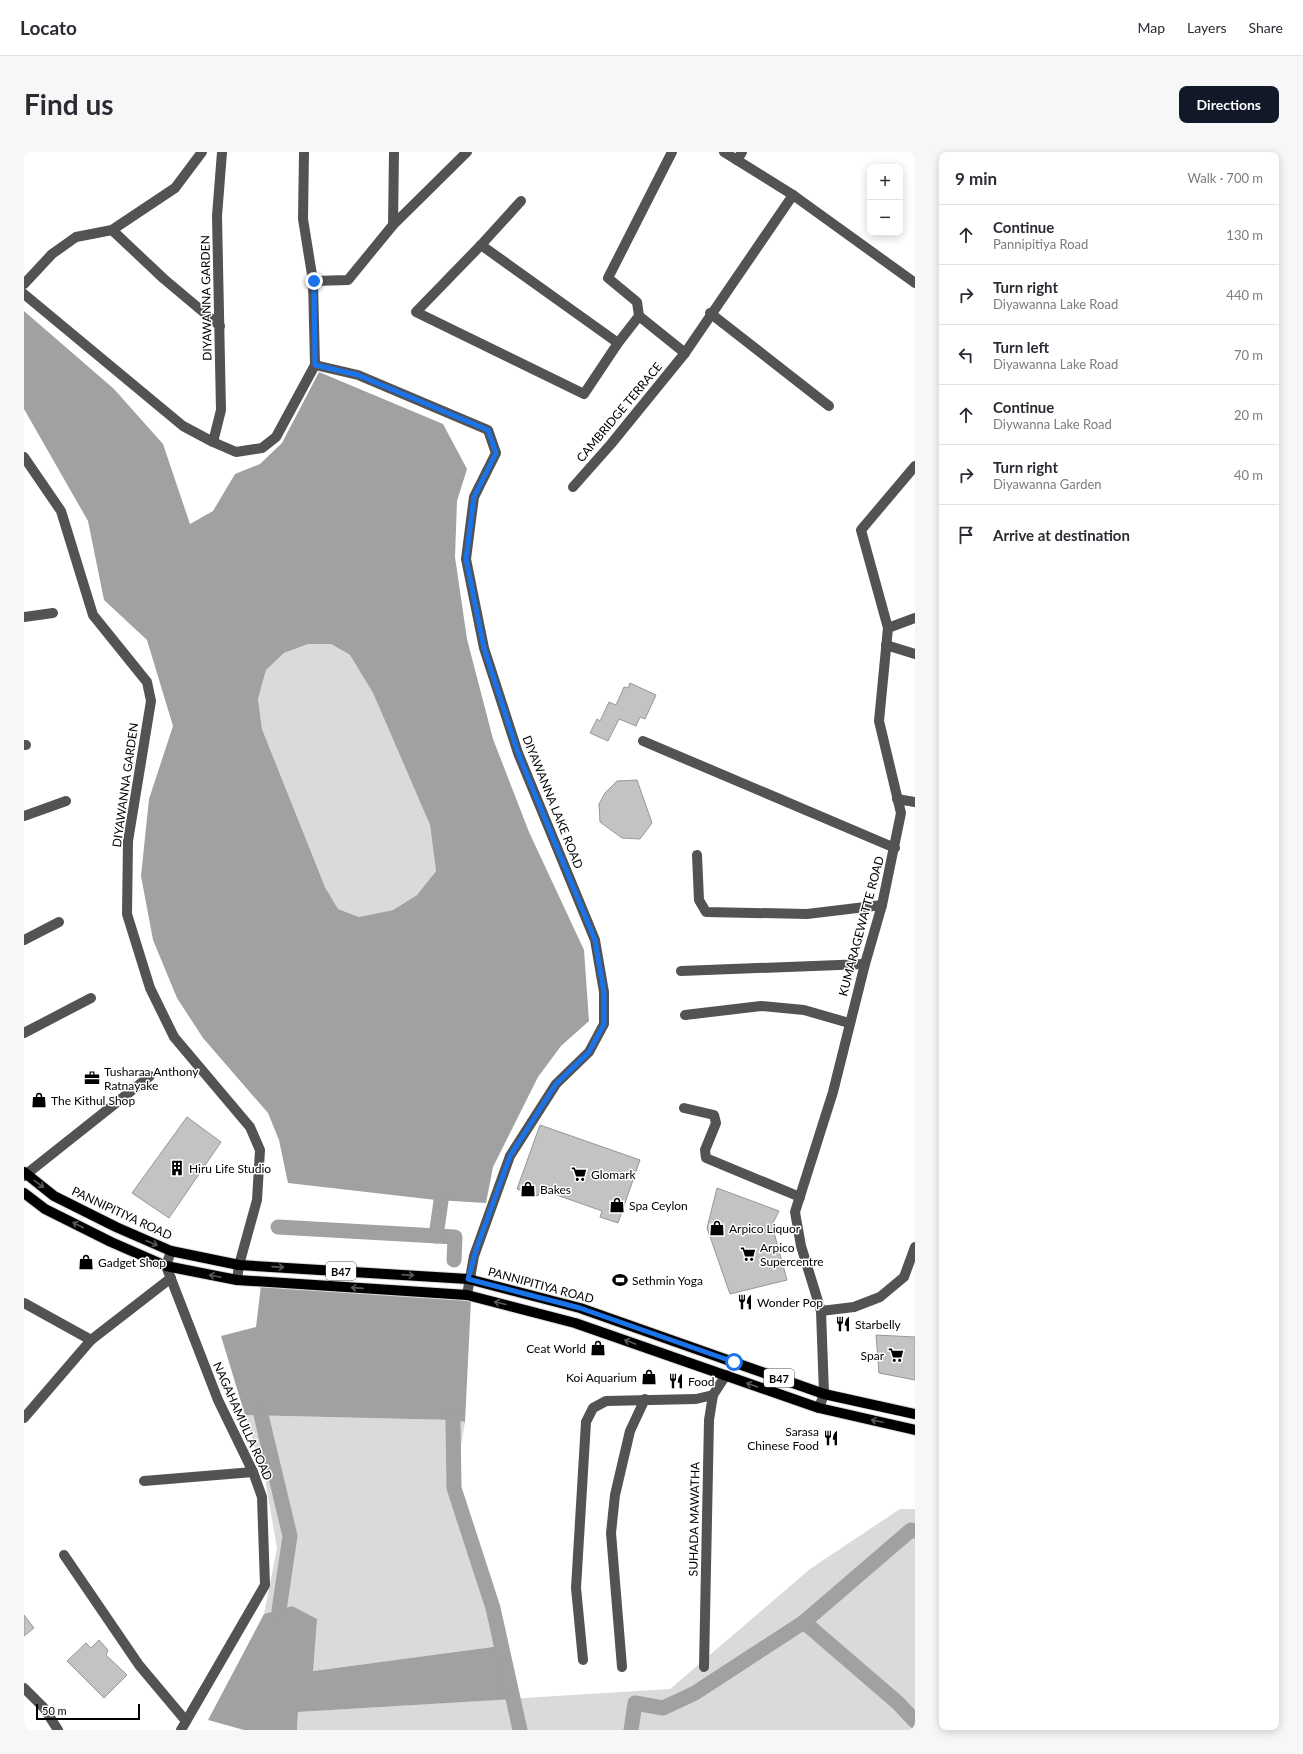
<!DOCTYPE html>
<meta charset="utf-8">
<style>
body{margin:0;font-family:Lato,sans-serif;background:#f7f7f7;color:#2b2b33}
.controls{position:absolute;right:12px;top:12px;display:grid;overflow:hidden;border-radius:8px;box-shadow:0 2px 10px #0003}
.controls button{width:36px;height:36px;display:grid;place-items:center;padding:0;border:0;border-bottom:1px solid #e1e1e2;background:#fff;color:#2b2b33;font:20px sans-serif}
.scale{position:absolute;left:12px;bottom:10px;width:104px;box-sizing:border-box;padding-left:4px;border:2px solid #000;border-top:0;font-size:11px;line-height:14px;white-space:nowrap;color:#000;-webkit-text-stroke:3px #fff;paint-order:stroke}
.stop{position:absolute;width:12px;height:12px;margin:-9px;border:3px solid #1a73e8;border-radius:50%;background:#fff}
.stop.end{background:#1a73e8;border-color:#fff;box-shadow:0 1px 4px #0008}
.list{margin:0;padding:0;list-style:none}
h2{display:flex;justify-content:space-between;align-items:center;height:52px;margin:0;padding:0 16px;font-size:17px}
h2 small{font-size:13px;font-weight:400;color:#7c7c81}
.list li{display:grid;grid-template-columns:26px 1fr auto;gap:12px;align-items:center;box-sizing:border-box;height:60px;padding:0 16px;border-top:1px solid #e1e1e2}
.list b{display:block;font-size:15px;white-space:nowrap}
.list p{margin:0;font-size:13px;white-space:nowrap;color:#7c7c81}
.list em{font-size:13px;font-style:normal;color:#7c7c81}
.icon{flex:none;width:22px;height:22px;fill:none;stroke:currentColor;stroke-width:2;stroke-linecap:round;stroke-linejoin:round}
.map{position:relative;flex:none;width:891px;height:1578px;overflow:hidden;border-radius:8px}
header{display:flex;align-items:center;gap:24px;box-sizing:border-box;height:56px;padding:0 20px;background:#fff;border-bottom:1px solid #e1e1e2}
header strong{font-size:19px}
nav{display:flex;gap:22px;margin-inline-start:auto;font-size:14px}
.intro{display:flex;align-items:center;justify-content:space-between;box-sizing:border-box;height:96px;padding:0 24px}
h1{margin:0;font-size:28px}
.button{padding:10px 18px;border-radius:8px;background:#111827;color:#fff;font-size:14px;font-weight:700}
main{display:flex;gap:24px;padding:0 24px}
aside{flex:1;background:#fff;border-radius:8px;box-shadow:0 2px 10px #0003}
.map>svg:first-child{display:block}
.green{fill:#dadada}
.water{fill:#a1a1a1;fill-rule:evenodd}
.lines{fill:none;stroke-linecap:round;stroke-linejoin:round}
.canal{stroke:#a1a1a1;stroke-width:15}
.building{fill:#c3c3c3;stroke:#979797}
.major-casing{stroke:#dbdbdb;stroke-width:12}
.minor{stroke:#535353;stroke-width:10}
.major{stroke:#000;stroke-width:10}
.oneway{stroke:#595959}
.route{stroke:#1a73e8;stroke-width:5}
.labels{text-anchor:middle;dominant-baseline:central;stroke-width:3;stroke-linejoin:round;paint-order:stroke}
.shield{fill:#fff;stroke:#4c4c4c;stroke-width:1}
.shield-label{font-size:11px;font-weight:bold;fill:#000}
.street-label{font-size:12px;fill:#000;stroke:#fff}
.poi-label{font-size:12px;fill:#000;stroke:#fff;text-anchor:start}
</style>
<header>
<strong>Locato</strong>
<nav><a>Map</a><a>Layers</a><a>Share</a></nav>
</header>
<div class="intro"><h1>Find us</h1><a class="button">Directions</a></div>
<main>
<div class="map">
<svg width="891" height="1578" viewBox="0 0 891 1578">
<rect width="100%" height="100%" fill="#fff"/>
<!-- green -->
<g class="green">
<path d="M284,492H307L327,504L349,541L406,673L412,719L393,743L369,758L335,765L314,757L301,735L238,577L234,547L242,518L260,501Z"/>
<path d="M221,1263L429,1268L441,1270L430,1336L469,1456L476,1494L289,1519L268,1454L240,1462L253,1396L241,1327Z"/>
<path d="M876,1357H891V1578H273L274,1560L646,1537L786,1417Z"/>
</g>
<!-- water -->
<g class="water">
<path d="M0,159L90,237L139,292L166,372L189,359L211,322L236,312L258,291L295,220L419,272L443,317L433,349L431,405L443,487L469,587L505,680L560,798L565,869L537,894L514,925L469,1015L462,1051L412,1048L264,1031L255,988L244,961L179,886L153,846L129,788L117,724L125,647L149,574L123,488L80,448L64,369L0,257ZM284,492H307L326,503L349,541L406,673L412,719L393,743L369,758L335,765L314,757L301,735L238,577L234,547L242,518L260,501Z"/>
<path d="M237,1133L447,1148L441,1270L429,1268L221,1263L197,1184L232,1175Z"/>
<path d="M268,1454L293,1467L289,1519L476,1494L489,1547L274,1560L273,1578H220L184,1568L240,1462Z"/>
</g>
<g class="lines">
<!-- canal -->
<g class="canal">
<path d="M254,1075L431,1085L430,1108"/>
<path d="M412,1084L417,1049"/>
<path d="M237,1263L266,1384L255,1458"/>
<path d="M429,1268L430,1336L469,1456L496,1578"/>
<path d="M780,1470L874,1551L891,1569"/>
<path d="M607,1578L611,1551L639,1556L671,1541L780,1470L887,1378L891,1379"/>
</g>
</g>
<!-- building -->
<g class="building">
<path d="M606,531L632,543L621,567L616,565L612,574L595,567L584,589L566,581L573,567L576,569L585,550L592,553L600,535L604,536Z"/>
<path d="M613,628L628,671L616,687L598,686L576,670L575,652L581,641L593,629Z"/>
<path d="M163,965L197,990L145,1066L108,1041Z"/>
<path d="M516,973L616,1008L594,1071L576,1065L578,1059L516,1037L514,1044L493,1037Z"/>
<path d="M693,1036L755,1059L748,1073L763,1128L706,1142L683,1076Z"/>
<path d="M852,1183L891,1185V1228L855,1221Z"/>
<path d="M0,1463L10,1476L0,1484Z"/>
<path d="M75,1488L84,1498L82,1503L103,1523L80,1546L43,1509L62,1491L67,1496Z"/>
</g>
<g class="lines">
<!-- major casing -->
<g class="major-casing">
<g id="major">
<path d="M0,1020L30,1044L92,1075L147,1099L215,1113L444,1127L556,1156L800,1242L891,1262"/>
<path d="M0,1041L21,1057L87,1090L142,1114L213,1128L443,1143L551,1171L795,1256L891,1278"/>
</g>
</g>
<!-- minor -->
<g class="minor">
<path d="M700,0L769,43L891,131"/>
<path d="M713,8L718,0"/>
<path d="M497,49L457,93L392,160L560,242L594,191L615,164L613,150L584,126L648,0"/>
<path d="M369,73L370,0"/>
<path d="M88,78L140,127L196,174"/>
<path d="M457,93L594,191"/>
<path d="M289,129L324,128L369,73L443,0"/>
<path d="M0,132L28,102L52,85L88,78L151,36L178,0"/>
<path d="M0,142L159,274L189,290L212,300L238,296L252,285L291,213L289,129L279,67L280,0"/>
<path d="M686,161L805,254"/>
<path d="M615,164L661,201"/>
<path d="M291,213L334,223L464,278L472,301L450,345L442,407L460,496L494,601L571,788L580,840V872L565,900L532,932L486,1004L450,1104L443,1143"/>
<path d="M189,290L197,258L193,64L198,0"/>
<path d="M0,305L37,359L69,463L123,530L127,549L104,689L103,762L126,836L150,885L226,975L236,998L233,1048L215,1113L213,1128"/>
<path d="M549,335L587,292L661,201L769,43"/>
<path d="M0,465L29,461"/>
<path d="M864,476L891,466"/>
<path d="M862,493L891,502"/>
<path d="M619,589L871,696"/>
<path d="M0,593H2"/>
<path d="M873,647L891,650"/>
<path d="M0,664L42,649"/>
<path d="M673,703L675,748L682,760L783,762L858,753"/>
<path d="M0,788L35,770"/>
<path d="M657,819L841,812"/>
<path d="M661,863L737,854L780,858L825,871"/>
<path d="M0,881L67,846"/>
<path d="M660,956L690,963L692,971L681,998L682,1006L776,1045"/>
<path d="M0,1024L126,924"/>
<path d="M147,1099L142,1114L194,1248L229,1320L238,1345L241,1433L157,1578"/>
<path d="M0,1151L67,1188"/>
<path d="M797,1159L830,1155L856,1145L880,1125L891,1095"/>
<path d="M795,1256L800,1242L797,1159L777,1094L771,1060L809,940L841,812L858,753L877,661L855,569L864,476L837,378L891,314"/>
<path d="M0,1266L67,1188L147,1126"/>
<path d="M120,1329L229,1320"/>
<path d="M40,1403L115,1513L162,1569"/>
<path d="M559,1508L552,1436L562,1270L569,1256L582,1249L672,1247L689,1243"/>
<path d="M598,1515L587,1381L591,1343L606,1279L621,1247"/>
<path d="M680,1515L685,1268L689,1243L702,1223"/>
<path d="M0,1536L20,1556L34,1578"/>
</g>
<!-- major -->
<use href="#major" class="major"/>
</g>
<!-- one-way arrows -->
<defs><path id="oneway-shaft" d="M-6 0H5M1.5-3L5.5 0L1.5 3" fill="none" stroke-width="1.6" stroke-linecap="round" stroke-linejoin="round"/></defs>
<g class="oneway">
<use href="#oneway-shaft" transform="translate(15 1032) rotate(37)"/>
<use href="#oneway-shaft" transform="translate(54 1073) rotate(-153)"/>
<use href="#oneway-shaft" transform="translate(128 1091) rotate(23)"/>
<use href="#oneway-shaft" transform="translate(254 1115) rotate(4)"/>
<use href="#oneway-shaft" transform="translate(384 1123) rotate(4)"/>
<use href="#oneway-shaft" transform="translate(191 1124) rotate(-168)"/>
<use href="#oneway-shaft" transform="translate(333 1136) rotate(-176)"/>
<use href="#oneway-shaft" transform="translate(476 1151) rotate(-166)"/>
<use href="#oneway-shaft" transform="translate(606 1190) rotate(-160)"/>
<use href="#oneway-shaft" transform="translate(728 1233) rotate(-160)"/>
<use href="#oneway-shaft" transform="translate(853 1269) rotate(-168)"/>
</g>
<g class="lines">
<!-- route -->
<path class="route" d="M290,129L291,213L334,223L464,278L472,301L450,345L442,407L460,496L494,601L571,788L580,840V872L565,900L532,932L486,1004L452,1098L444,1127L556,1156L710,1210"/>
</g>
<!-- icons -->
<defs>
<g id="office-bare" transform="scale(1.2)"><path d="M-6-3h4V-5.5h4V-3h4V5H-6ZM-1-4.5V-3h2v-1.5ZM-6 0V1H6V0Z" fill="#000" stroke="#fff" stroke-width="2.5" paint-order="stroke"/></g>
<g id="shop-bare" transform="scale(1.2)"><path d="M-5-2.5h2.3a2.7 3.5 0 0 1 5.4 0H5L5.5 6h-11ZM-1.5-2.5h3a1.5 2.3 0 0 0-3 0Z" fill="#000" stroke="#fff" stroke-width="2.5" paint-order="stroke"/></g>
<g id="building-bare" transform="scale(1.2)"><path d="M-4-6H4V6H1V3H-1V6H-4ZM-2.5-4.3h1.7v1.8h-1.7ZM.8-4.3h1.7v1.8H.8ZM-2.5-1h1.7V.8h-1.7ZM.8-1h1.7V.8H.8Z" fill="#000" stroke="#fff" stroke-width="2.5" paint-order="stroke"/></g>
<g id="supermarket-bare" transform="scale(1.2)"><path d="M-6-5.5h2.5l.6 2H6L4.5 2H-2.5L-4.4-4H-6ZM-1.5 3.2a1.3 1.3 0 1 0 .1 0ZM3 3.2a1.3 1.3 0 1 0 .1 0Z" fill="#000" stroke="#fff" stroke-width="2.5" paint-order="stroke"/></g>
<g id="stadium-bare" transform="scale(1.2)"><path d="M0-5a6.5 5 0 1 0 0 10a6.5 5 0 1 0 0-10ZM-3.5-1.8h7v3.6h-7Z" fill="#000" stroke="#fff" stroke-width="2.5" paint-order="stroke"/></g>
<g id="restaurant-bare" transform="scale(1.2)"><path d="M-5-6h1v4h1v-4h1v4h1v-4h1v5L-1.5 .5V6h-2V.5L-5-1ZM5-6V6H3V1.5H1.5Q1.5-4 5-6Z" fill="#000" stroke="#fff" stroke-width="2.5" paint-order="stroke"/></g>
</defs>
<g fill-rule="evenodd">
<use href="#office-bare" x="68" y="926"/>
<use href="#shop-bare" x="15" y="948"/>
<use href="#building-bare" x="153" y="1016"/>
<use href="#supermarket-bare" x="555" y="1022"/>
<use href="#shop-bare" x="504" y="1037"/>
<use href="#shop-bare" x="593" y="1053"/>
<use href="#shop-bare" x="693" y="1076"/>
<use href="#supermarket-bare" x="724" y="1102"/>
<use href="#shop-bare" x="62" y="1110"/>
<use href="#stadium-bare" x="596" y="1128"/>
<use href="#restaurant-bare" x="721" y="1150"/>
<use href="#restaurant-bare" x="819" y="1172"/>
<use href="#shop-bare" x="574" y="1196"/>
<use href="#supermarket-bare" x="872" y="1203"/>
<use href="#shop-bare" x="625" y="1225"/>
<use href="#restaurant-bare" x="652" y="1229"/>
<use href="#restaurant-bare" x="807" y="1286"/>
</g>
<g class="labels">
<!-- shield labels -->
<g class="shield">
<rect x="302" y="1110" width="30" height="18" rx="3"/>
<rect x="740" y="1217" width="30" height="18" rx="3"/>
</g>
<g class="shield-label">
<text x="317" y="1119">B47</text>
<text x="755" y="1226">B47</text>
</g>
<!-- street labels -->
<g class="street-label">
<text transform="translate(182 146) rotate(-91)">DIYAWANNA GARDEN</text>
<text transform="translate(595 260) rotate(-50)">CAMBRIDGE TERRACE</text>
<text transform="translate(101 633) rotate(-82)">DIYAWANNA GARDEN</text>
<text transform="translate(529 650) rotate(68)">DIYAWANNA LAKE ROAD</text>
<text transform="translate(837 774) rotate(-75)">KUMARAGEWATTE ROAD</text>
<text transform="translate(98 1061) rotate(25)">PANNIPITIYA ROAD</text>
<text transform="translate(517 1133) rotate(15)">PANNIPITIYA ROAD</text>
<text transform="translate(219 1269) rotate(66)">NAGAHAMULLA ROAD</text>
<text transform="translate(670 1367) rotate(-89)">SUHADA MAWATHA</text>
</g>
<!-- poi labels -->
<g class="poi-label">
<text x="80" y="919">Tusharaa Anthony<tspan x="80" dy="14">Ratnayake</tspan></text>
<text x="27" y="948">The Kithul Shop</text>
<text x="165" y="1016">Hiru Life Studio</text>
<text x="567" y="1022">Glomark</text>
<text x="516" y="1037">Bakes</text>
<text x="605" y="1053">Spa Ceylon</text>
<text x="705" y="1076">Arpico Liquor</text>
<text x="736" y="1095">Arpico<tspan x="736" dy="14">Supercentre</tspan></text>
<text x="74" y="1110">Gadget Shop</text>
<text x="608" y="1128">Sethmin Yoga</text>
<text x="733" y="1150">Wonder Pop</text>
<text x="831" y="1172">Starbelly</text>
<text x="562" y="1196" text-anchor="end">Ceat World</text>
<text x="860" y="1203" text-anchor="end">Spar</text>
<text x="613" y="1225" text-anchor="end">Koi Aquarium</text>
<text x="664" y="1229">Food</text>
<text x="795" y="1279" text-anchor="end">Sarasa<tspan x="795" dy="14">Chinese Food</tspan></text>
</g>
</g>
</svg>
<div class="controls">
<button>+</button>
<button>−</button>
</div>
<div class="scale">50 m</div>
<div class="stop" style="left:710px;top:1210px"></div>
<div class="stop end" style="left:290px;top:129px"></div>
</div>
<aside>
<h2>9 min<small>Walk · 700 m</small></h2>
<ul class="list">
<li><svg class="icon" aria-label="ahead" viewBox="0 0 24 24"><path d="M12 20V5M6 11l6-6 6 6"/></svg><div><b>Continue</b><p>Pannipitiya Road</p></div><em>130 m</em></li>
<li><svg class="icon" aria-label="right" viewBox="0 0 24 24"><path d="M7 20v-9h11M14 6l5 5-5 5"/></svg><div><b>Turn right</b><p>Diyawanna Lake Road</p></div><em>440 m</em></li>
<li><svg class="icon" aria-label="left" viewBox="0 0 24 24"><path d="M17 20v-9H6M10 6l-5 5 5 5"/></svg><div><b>Turn left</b><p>Diyawanna Lake Road</p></div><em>70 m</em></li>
<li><svg class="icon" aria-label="ahead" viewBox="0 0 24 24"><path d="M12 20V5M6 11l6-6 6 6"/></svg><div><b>Continue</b><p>Diywanna Lake Road</p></div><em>20 m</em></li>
<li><svg class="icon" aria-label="right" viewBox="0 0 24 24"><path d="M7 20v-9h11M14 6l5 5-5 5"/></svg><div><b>Turn right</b><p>Diyawanna Garden</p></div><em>40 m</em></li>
<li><svg class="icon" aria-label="arrive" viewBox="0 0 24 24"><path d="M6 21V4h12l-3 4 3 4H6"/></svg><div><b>Arrive at destination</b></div></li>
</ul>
</aside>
</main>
